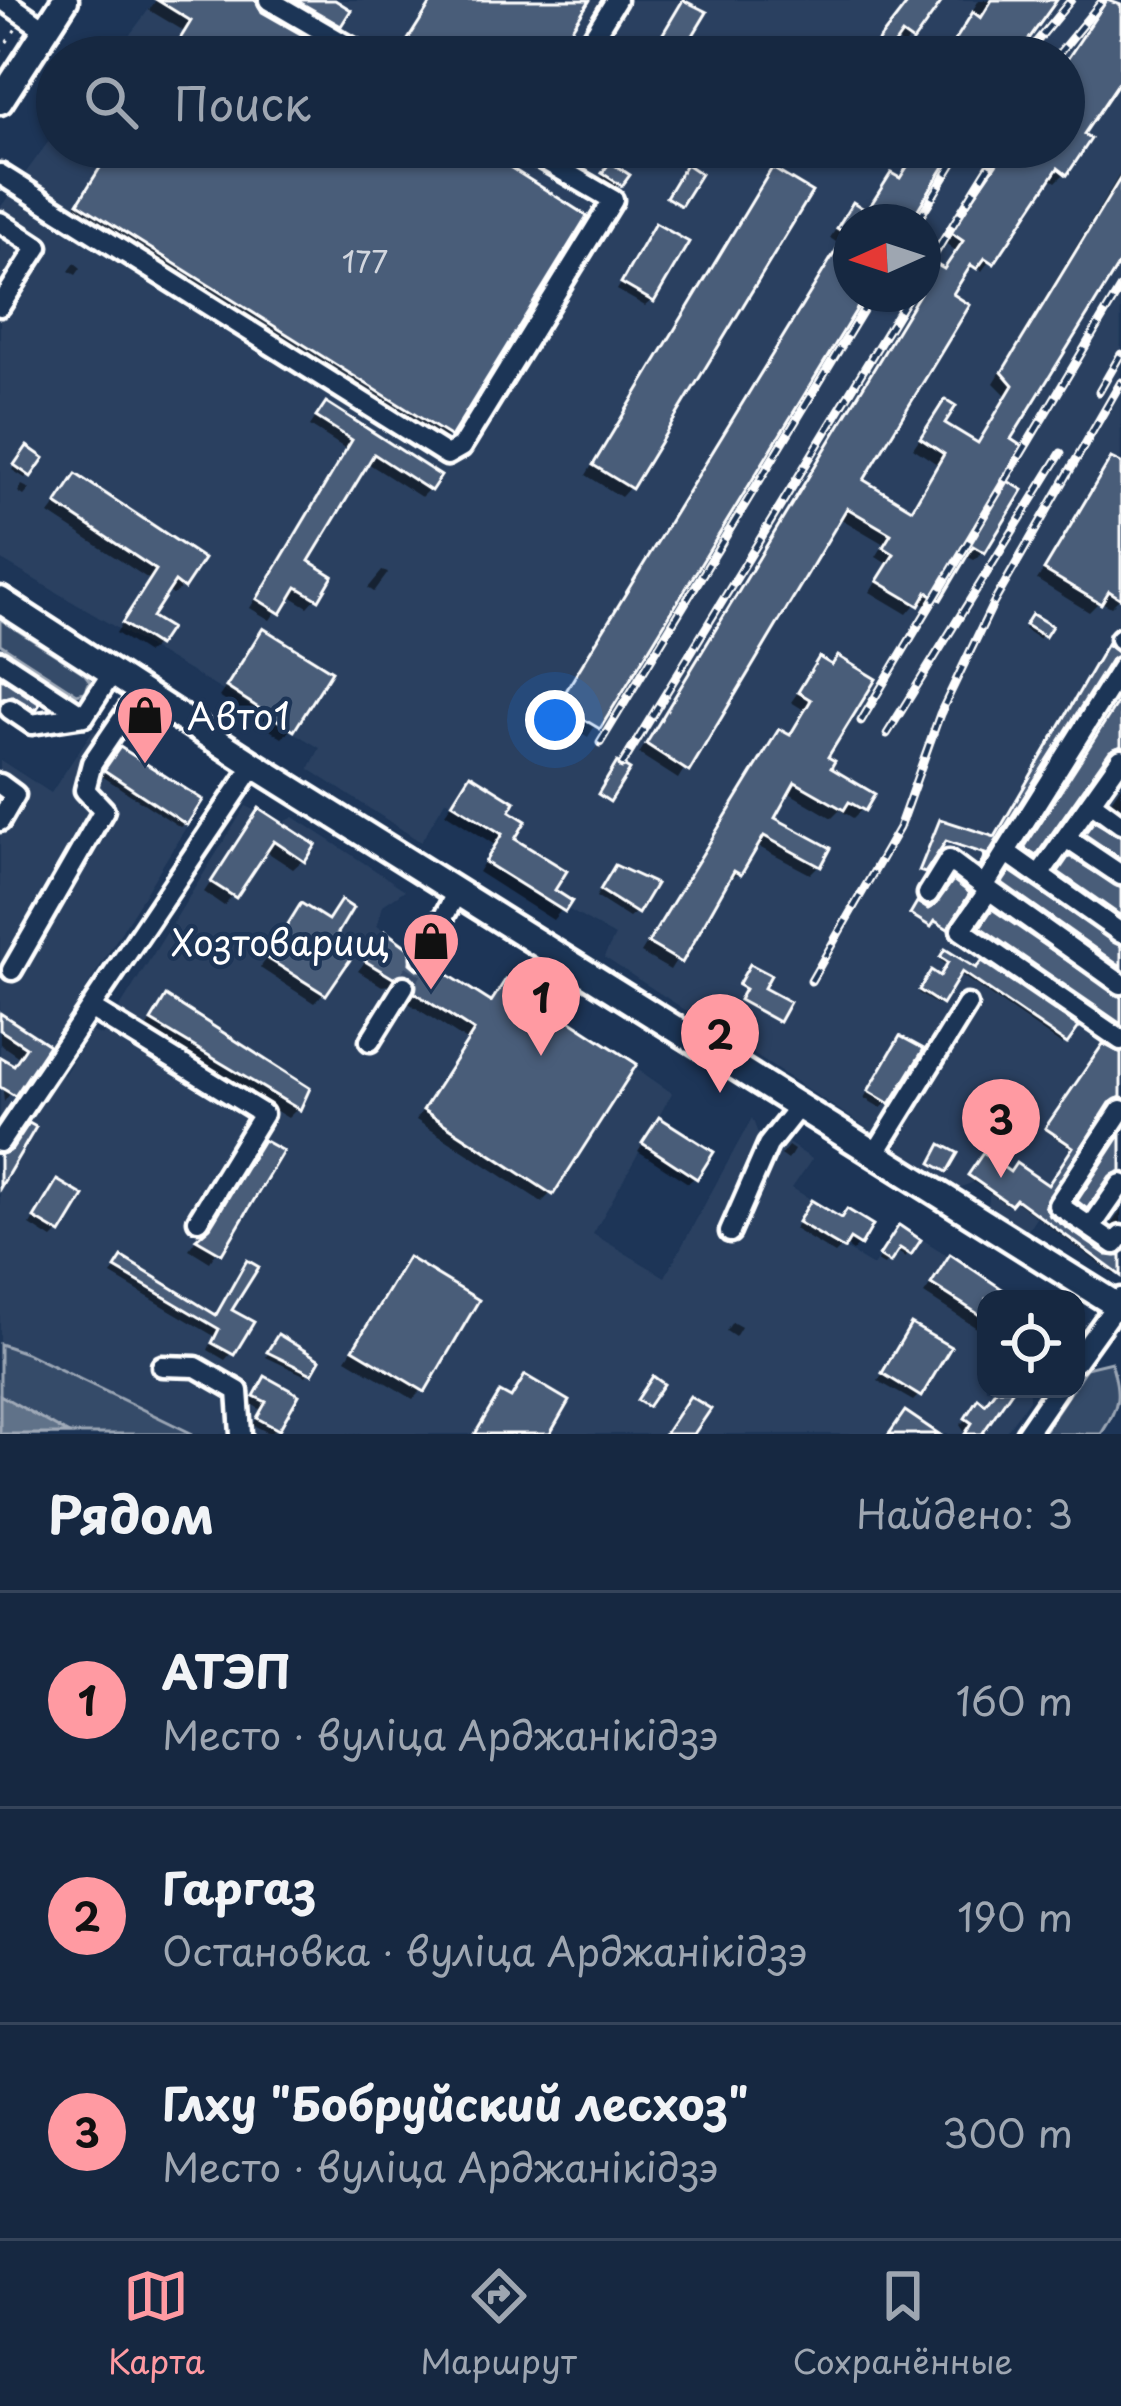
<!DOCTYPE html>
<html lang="ru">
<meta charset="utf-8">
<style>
body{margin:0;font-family:"Playpen Sans",sans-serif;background:#23344c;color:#f1f3f6}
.controls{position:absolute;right:36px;bottom:36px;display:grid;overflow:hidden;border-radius:24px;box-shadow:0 3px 9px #0004}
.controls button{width:108px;height:108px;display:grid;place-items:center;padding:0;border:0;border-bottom:3px solid #35445a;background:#162841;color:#f1f3f6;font:60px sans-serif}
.compass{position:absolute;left:833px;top:204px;width:108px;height:108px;border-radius:50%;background:#162841;box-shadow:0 3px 9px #0004;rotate:267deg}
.you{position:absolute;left:555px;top:720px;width:42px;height:42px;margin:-30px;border:9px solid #fff;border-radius:50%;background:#1a73e8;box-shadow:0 0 0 18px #1a73e833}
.badge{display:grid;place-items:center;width:78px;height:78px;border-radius:50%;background:#ff9aa2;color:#111;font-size:39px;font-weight:700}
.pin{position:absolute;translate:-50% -99px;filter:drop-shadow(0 3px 6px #0008)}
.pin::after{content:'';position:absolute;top:63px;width:42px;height:36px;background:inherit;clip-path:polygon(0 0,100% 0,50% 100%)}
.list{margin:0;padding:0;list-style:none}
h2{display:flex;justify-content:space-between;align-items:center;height:156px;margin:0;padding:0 48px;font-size:51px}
h2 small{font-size:39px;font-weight:400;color:#9ea6b1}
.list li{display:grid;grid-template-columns:78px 1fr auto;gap:36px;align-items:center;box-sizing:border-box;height:216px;padding:0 48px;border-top:3px solid #35445a}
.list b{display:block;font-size:45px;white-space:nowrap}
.list p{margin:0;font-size:39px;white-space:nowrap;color:#9ea6b1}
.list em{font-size:39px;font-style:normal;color:#9ea6b1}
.icon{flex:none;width:66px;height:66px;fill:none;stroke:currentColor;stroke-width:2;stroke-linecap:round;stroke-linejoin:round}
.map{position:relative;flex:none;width:1121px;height:1434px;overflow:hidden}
.search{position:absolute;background:#162841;box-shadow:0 3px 9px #0004;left:36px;right:36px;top:36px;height:132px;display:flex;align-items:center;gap:30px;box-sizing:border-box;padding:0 42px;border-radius:66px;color:#9ea6b1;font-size:45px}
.sheet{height:804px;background:#162841}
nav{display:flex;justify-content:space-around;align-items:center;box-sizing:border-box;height:168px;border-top:3px solid #35445a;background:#162841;font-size:33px;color:#9ea6b1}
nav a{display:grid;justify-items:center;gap:6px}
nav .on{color:#ff9aa2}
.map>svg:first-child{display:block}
.built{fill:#2a4161;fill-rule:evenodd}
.green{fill:#364b69;stroke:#9aa5b4;stroke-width:3}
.water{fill:#617289;stroke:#a0aab8;stroke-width:3}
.shadow{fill:#0007}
.building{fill:#4a5d79;stroke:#fff;stroke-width:3}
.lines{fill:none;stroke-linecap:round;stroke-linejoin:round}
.minor-tunnel{stroke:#344968;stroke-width:18;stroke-dasharray:18 9;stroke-linecap:butt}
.minor-casing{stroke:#fff;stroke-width:27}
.major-casing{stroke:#fff;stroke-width:33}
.path{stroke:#fff;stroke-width:3;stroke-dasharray:3 9;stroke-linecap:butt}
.minor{stroke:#1d3557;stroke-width:18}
.major{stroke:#1d3557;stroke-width:24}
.rail-casing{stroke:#fff;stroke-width:9}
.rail{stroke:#1d3557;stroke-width:4.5;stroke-dasharray:14;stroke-linecap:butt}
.labels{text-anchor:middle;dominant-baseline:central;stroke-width:9;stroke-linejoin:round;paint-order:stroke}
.number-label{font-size:30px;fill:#d2d6de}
.poi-label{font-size:36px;fill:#fff;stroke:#1d3557;text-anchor:start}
</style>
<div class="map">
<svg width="1121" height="1434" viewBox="0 0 1121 1434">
<rect width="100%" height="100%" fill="#1d3557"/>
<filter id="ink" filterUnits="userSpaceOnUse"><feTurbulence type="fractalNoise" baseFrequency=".00833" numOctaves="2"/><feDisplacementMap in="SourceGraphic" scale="24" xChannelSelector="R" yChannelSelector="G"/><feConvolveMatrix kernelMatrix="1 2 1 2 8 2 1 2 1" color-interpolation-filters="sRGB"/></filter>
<g filter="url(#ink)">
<!-- built -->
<g class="built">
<path d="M156,0H1121L1120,1275L1038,1215L1026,1233L988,1206L990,1190L976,1181L959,1188L604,957L615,936L485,862L501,834L446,799L421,842L309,769L320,748L0,559V208L57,130V147H1064V57H113ZM851,222H923V294H851Z"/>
<path d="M93,730L203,800L43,1058L64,1075L91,1031L102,1036L246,806L282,823L294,817L405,890L383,905L377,926L490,1002L506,979L672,1093L593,1234L665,1277L752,1118L760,1139L778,1152L785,1141L812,1159L792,1188L841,1218L847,1209L873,1225L861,1246L850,1240L845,1249L873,1266L899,1225L1017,1299H986V1389H1029V1400L1004,1434H193L0,1344V760L51,793Z"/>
</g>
<!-- green -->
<g class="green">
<path d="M0,619L84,673L90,681L85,692L77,694L0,644Z"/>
<path d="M0,1344L26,1353L193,1434H0Z"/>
<path d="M1111,1362C1121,1394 1120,1406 1101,1434H1042L1086,1368Z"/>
</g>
<!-- water -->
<path class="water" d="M0,1395L69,1434H0Z"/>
<!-- shadow -->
<g class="shadow">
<path d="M156,0H254V7L332,57H168L184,31L149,10Z"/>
<path d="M269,0H337L339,24L329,34Z"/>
<path d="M432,0H587L551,57L397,56Z"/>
<path d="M912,0H940L904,46L895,39L882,57H868Z"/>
<path d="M979,0H1054L1013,57H944Z"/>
<path d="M1110,1L1121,8V74L1080,135L1065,173L1056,182L1049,177L982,271L976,266L962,274L860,481L910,511L937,464L913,448L945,402L941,424L976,445L1006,395L994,383L1121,172V256L1007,440L983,551L974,560L964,555L929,607L918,601L907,614L870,592L887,564L876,557L884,544L838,517L678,779L639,754L918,294H923L928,278L937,269L942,272L956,251L944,242L1008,147H1064V64Z"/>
<path d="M112,147H474L448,435L439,444L70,214Z"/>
<path d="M899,147H953L907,222H851V294H863L588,737L551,714L839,244L830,238L845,215L854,206L865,213L882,186L891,177L898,181L905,169L891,160Z"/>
<path d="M606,169L626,176L616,188L601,178Z"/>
<path d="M773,172L630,487L621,497L586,475Z"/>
<path d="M656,226L652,300L645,306L617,290Z"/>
<path d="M75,263L81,268L76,275L69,271Z"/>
<path d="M318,414L429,489L421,497L366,462L305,562L316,598L308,607L288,595L270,620L250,608L346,449L310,426Z"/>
<path d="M23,454L29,475L25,478L12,470Z"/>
<path d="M1112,462L1121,467V597L1111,607L1100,601L1089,612L1037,580Z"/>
<path d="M76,478L182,587L173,595L166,590L148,618L156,645L147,653L116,633L150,580L49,514Z"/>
<path d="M22,485L30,489L24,496L18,492Z"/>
<path d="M382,571L388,573L374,592L368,588Z"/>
<path d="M1029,621L1042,635L1039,639L1024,629Z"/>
<path d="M264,631L291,729L282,738L219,697Z"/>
<path d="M820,661L827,769L862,809L853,818L840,810L832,818L786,791L770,819L819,865L810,874L755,845L739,874L726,880L670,970L641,953L771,742L780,732L788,737L804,710L791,702Z"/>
<path d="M0,681L36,704L27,714L0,702Z"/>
<path d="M115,755L185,823L180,827L102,776Z"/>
<path d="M470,778L505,812L511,840L551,891L568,902L553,920L478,872L495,845L445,813Z"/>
<path d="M1121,786V811L1110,802Z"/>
<path d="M260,811L303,860L293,869L264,850L224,906L204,892Z"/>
<path d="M1094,825L1121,839V862L1085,837Z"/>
<path d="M1069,860L1114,890L1121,888V919L1058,875Z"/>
<path d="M609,875L636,912L629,918L596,897Z"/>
<path d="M1010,875L1121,948V970L1003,886Z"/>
<path d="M341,904L324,993L314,1003L260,968L302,907L326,922Z"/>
<path d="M993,913L1121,999V1029L980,930Z"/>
<path d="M385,935L407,964L489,1005L506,983L551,1193L542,1202L416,1120L467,1041L407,1002L403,983L382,986L358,971Z"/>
<path d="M946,953L1074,1028L1062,1045L958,973L937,1005L918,993L929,977L940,979L948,966L940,960Z"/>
<path d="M166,1000L307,1089L297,1109L288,1118L144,1031Z"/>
<path d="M0,1017L45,1046L4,1102L0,1061L12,1068L19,1057L0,1044Z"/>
<path d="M900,1039L888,1102L881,1108L864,1098Z"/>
<path d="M1102,1050L1121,1054V1099L1106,1103L1041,1205L1048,1218L1112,1261L1121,1257L1115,1275L1012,1199L1007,1205L968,1178L983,1157L1010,1175L1048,1189L1073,1150L1046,1131Z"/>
<path d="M653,1127L695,1177L688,1183L638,1151Z"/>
<path d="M264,1143L279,1152L210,1262L189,1249Z"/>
<path d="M788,1146L794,1150L788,1160L781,1155Z"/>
<path d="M51,1190L59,1232L52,1239L30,1225Z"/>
<path d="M811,1204L840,1221L859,1244L853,1251L844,1245L835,1254L794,1229Z"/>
<path d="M1121,1210V1226L1111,1225Z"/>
<path d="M896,1233L909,1253L905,1257L895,1250L884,1265L877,1261Z"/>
<path d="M950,1258L1012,1299H986V1334L924,1294Z"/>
<path d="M408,1261L422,1390L413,1399L346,1359Z"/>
<path d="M247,1264L228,1311L231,1353L225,1360L208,1350L214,1336L111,1275L116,1267L214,1318Z"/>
<path d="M732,1322L741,1327L735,1337L726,1331Z"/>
<path d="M905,1334L919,1395L913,1401L878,1381Z"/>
<path d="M275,1342L309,1372L306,1376L266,1357Z"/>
<path d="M265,1380L277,1428L271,1434L253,1425L261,1410L250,1403Z"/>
<path d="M997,1389H1009L978,1434H966L960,1425Z"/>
</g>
<!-- building -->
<g class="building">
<path d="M157,0H256L262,12L327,49L322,57H169L191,21Z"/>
<path d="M296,0H335L351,10L341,26Z"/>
<path d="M433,0H590L554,57H421L404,46Z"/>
<path d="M683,0L707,12L680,57H649Z"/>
<path d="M910,0H943L913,42L902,34L886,57H866Z"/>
<path d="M992,0H1057L1016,57H956L959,52L951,47L973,12L981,18Z"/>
<path d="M1107,0L1121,5V79L1084,134L1091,139L1067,175L1058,168L994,264L985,258L977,269L971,265L953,294L970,305L864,480L912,509L944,454L920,438L945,399L956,406L945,423L978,443L1013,385L1002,372L1121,177V261L1011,439L1023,447L1004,479L1023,490L985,553L973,546L941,600L927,592L919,606L877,581L894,554L883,547L891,534L847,508L689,772L646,744L937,265L944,269L963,241L950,232L1008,147H1064V64Z"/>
<path d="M113,147H478L587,216L451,437L78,203Z"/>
<path d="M893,147H956L910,222H851V294H866L600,729L558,704L846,234L837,228L853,202L867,211L891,173L900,178L912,159Z"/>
<path d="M610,162L630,175L622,186L602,173Z"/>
<path d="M686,164L701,174L681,206L666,197Z"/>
<path d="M772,168L812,192L632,489L593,465Z"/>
<path d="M655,223L689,242L654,302L621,283Z"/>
<path d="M326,402L441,476L431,491L374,454L309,561L333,576L319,600L297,587L281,614L257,599L352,440L316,417Z"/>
<path d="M27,446L44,458L31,477L14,465Z"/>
<path d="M1111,458L1121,463V599L1109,591L1101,604L1044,570Z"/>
<path d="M76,474L204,559L184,589L175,582L152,617L170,628L158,646L122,623L156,570L56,504Z"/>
<path d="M1032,614L1052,626L1045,637L1025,625Z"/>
<path d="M263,628L332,671L294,731L226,687Z"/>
<path d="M1107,644L1121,655L1110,661L980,867L985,854L946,841L925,873L919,871L940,819L995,837Z"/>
<path d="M838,656L876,679L828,757L835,761L831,768L875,794L865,811L849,802L844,810L795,782L775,818L831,848L821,867L764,836L741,875L734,871L682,963L648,943L779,729L790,735L811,700L798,692L819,657L832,665Z"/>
<path d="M0,677L40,704L36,710L12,696L0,700Z"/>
<path d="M1121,697V746L1110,751L1036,856L1024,848Z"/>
<path d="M120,747L203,800L187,825L104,770Z"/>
<path d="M617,762L630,770L610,802L598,794Z"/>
<path d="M470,774L515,802L510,811L526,821L515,839L567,871L555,890L572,901L565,912L485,862L502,834L452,803Z"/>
<path d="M259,808L316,845L305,862L274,841L236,898L211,882Z"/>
<path d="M1094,821L1121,837V859L1084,834Z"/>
<path d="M1069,856L1121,888V916L1058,872Z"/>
<path d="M615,865L656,884L638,914L600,890Z"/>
<path d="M1010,871L1121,946V967L1002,883Z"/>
<path d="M953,880L970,893L948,929L935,921L931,927L910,914L917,902L928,909L935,905Z"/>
<path d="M341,900L353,908L335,938L356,951L326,995L267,958L301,903L328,920Z"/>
<path d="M992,909L1121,997V1024L980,927Z"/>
<path d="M385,931L411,950L410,963L417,969L433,965L491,1002L506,979L637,1064L553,1195L423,1110L474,1031L415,993L412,975L393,978L365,961Z"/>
<path d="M945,949L976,968L982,961L1079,1027L1067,1044L962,972L942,1005L919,990L931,970L940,976L948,962L940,957Z"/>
<path d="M750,964L771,975L764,988L790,1002L779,1022L739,1000L745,989L738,985Z"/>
<path d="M166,996L310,1088L300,1110L151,1021Z"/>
<path d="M0,1013L49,1045L15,1096L0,1087V1057L14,1065L26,1047L0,1030Z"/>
<path d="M900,1036L924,1049L890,1104L868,1091Z"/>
<path d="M1103,1044L1121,1053V1097L1110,1103L1045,1205L1050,1216L1107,1255L1121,1256V1276L1016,1199L1011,1205L968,1175L983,1153L1010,1172L1016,1163L1048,1185L1073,1147L1045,1128Z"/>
<path d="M659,1117L714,1152L697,1179L642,1143Z"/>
<path d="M29,1123L36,1127L0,1188V1155L11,1150Z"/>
<path d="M1121,1134V1171L1110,1176L1087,1209L1077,1201Z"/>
<path d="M263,1140L283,1151L222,1254L196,1239L210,1227Z"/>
<path d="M941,1144L958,1153L947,1172L931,1163Z"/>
<path d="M57,1180L84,1196L61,1234L34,1218Z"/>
<path d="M811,1200L841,1218L847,1209L873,1225L861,1246L850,1239L844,1249L798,1222Z"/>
<path d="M899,1225L921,1240L911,1255L900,1248L890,1263L879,1256Z"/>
<path d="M950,1254L1017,1299H986V1319L931,1284Z"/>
<path d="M122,1257L216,1315L247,1260L259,1267L232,1310L254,1322L234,1355L212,1343L219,1329L115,1268Z"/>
<path d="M408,1257L479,1300L425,1392L353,1349Z"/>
<path d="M911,1324L951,1347L921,1397L882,1373Z"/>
<path d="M278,1334L320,1360L312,1374L267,1352Z"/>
<path d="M525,1375L569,1401L550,1434H475L500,1392L511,1398Z"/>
<path d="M265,1376L299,1395L279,1430L257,1418L266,1402L254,1396Z"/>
<path d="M653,1376L664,1384L648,1407L637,1400Z"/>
<path d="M996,1389H1013L982,1434H965L972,1423L965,1418L978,1398L985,1404Z"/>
<path d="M690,1396L711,1409L694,1434H665Z"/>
<path d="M905,1411L939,1434H889Z"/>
</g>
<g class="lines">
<!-- minor-tunnel -->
<path class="minor-tunnel" d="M404,986L422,957"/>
<!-- minor casing -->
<g class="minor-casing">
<g id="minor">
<path d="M3,0L46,30"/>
<path d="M269,0L367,57"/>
<path d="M581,57L616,0"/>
<path d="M0,174L447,455L461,447L613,200L522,147"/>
<path d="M0,222L38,247L0,306"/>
<path d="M1120,639L1121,638"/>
<path d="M0,661L84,716L112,673"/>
<path d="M10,709L32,724L84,716"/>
<path d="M0,784L15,795L0,821"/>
<path d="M1091,802L1121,824"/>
<path d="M1066,838L1121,875"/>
<path d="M1006,852L1121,933"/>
<path d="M1039,875L1121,759"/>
<path d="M985,885L1121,668"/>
<path d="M928,894L949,860L989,890"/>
<path d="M422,957L457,892"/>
<path d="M12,970L104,810L85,790L92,763L141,691"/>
<path d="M1121,984L989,890L961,930L1121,1040"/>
<path d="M92,1009L263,1114L198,1220"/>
<path d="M370,1041L404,986"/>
<path d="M1121,1110L1058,1205L1115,1244L1121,1236"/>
<path d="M0,1142L254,765"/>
<path d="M875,1154L967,1005"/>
<path d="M1091,1227L1121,1184"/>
<path d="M730,1232L768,1145L799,1106"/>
<path d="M1076,1361L1121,1298"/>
<path d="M162,1366L196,1367L238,1391L241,1434"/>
<path d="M1026,1434L1057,1389"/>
</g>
</g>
<!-- major casing -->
<g class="major-casing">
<g id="major">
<path d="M0,101L65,0"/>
<path d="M0,600L254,765L1121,1308"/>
</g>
</g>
<!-- path -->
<path class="path" d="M0,52L17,27"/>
<!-- minor -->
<use href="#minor" class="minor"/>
<!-- major -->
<use href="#major" class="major"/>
<!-- rail casing -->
<g class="rail-casing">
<g id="rail">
<path d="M1024,57L1071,0"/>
<path d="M1056,57L1103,0"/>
<path d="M917,222L963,147"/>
<path d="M923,273L1001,147"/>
<path d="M1099,392L1121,354"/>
<path d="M861,721L1121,287"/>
<path d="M887,734L1061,453"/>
<path d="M600,743L873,294"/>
<path d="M622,765L910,294"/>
<path d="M811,981L899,828L940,714L993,604L1121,382"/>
</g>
</g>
<!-- rail -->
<use href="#rail" class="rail"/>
</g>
</g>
<!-- icons -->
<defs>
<g id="shop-pin" transform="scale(3)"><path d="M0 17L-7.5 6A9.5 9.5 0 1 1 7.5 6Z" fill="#ff9aa2" stroke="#1d3557"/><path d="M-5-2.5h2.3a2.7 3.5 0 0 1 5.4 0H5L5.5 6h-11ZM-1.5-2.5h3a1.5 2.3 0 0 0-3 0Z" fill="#111"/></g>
</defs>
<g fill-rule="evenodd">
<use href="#shop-pin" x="145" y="715"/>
<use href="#shop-pin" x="431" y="941"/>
</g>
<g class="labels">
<!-- number labels -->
<g class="number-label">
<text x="365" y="260">177</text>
</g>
<!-- poi labels -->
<g class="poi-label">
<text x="187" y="715">Авто1</text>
<text x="389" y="941" text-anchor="end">Хозтоварищ</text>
</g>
</g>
</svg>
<div class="controls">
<button><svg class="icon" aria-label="locate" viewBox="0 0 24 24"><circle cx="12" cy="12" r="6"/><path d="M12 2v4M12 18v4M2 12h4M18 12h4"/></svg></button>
</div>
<svg class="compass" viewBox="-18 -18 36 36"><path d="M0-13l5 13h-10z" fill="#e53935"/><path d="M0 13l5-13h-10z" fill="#9ea6b1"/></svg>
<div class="you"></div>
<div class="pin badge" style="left:541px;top:1056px">1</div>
<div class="pin badge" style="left:720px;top:1093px">2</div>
<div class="pin badge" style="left:1001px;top:1178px">3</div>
<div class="search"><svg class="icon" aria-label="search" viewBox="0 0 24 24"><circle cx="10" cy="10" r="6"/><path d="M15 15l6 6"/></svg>Поиск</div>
</div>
<section class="sheet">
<h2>Рядом<small>Найдено: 3</small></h2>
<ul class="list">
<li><span class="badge">1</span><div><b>АТЭП</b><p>Место · вуліца Арджанікідзэ</p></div><em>160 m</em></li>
<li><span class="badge">2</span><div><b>Гаргаз</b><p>Остановка · вуліца Арджанікідзэ</p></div><em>190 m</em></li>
<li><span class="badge">3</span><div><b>Глху &quot;Бобруйский лесхоз&quot;</b><p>Место · вуліца Арджанікідзэ</p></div><em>300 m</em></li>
</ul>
</section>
<nav>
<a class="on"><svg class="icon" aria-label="map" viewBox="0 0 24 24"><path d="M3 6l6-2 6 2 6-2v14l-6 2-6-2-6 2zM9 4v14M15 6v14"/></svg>Карта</a>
<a><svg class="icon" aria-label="directions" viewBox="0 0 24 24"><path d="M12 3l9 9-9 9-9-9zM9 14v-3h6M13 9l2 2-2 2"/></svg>Маршрут</a>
<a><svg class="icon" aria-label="saved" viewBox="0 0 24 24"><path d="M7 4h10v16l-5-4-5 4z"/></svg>Сохранённые</a>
</nav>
